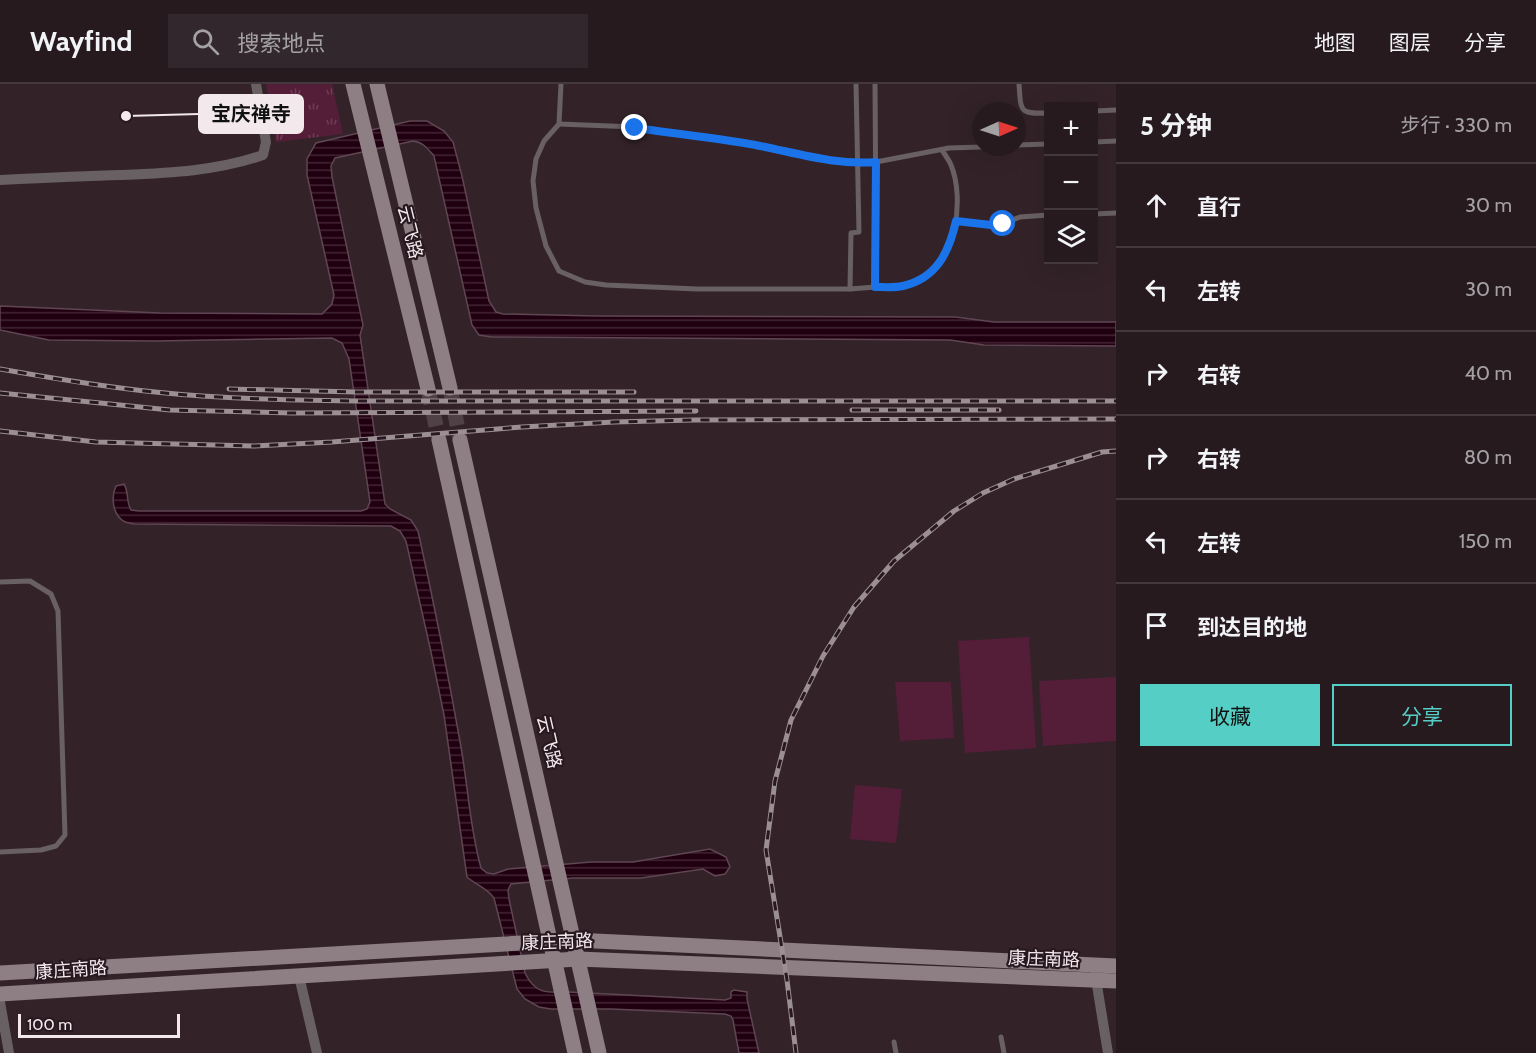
<!DOCTYPE html>
<html lang="zh">
<meta charset="utf-8">
<style>
body{margin:0;font-family:Cabin,"Noto Sans SC",sans-serif;background:#32272c;color:#f1f3f6}
.controls{position:absolute;right:18px;top:18px;display:grid;overflow:hidden;border-radius:0px;box-shadow:0 6px 24px #0002}
.controls button{width:54px;height:54px;display:grid;place-items:center;padding:0;border:0;border-bottom:2px solid #42383d;background:#261a1f;color:#f1f3f6;font:30px sans-serif}
.compass{position:absolute;left:972px;top:18px;width:54px;height:54px;border-radius:50%;background:#261a1f;box-shadow:0 6px 24px #0002;rotate:87deg}
.scale{position:absolute;left:18px;bottom:15px;width:162px;box-sizing:border-box;padding-left:6px;border:3px solid #f3e8ec;border-top:0;font-size:16px;line-height:21px;white-space:nowrap;color:#f3e8ec;-webkit-text-stroke:4px #281920;paint-order:stroke}
.stop{position:absolute;width:18px;height:18px;margin:-14px;border:4px solid #1a73e8;border-radius:50%;background:#fff}
.stop.end{background:#1a73e8;border-color:#fff;box-shadow:0 2px 6px #0008}
.list{margin:0;padding:0;list-style:none}
h2{display:flex;justify-content:space-between;align-items:center;height:78px;margin:0;padding:0 24px;font-size:26px}
h2 small{font-size:20px;font-weight:400;color:#a4a1a4}
.list li{display:grid;grid-template-columns:39px 1fr auto;gap:18px;align-items:center;box-sizing:border-box;height:84px;padding:0 24px;border-top:2px solid #42383d}
.list b{display:block;font-size:22px;white-space:nowrap}
.list em{font-size:20px;font-style:normal;color:#a4a1a4}
.actions{display:flex;gap:12px;padding:18px 24px}
.actions a{flex:1;padding:14px 0;border:2px solid #55cec5;border-radius:0px;text-align:center;font-size:21px;color:#55cec5}
.actions .main{background:#55cec5;color:#111}
.icon{flex:none;width:33px;height:33px;fill:none;stroke:currentColor;stroke-width:2;stroke-linecap:round;stroke-linejoin:round}
.map{position:relative;flex:none;width:1116px;height:969px;overflow:hidden}
header{display:flex;align-items:center;gap:36px;box-sizing:border-box;height:84px;padding:0 30px;background:#261a1f;border-bottom:2px solid #42383d}
header strong{font-size:28px}
nav{display:flex;gap:33px;margin-inline-start:auto;font-size:21px}
.search{width:420px;height:54px;background:#32272c;display:flex;align-items:center;gap:15px;box-sizing:border-box;padding:0 21px;border-radius:0px;color:#a4a1a4;font-size:22px}
main{display:flex}
aside{flex:1;background:#261a1f}
.map>svg:first-child{display:block}
.park{fill:url(#park-tufts)}
.garden{fill:#541d38}
.water{fill:url(#water-rules);stroke:#5f4652;stroke-width:1.5}
.lines{fill:none;stroke-linecap:round;stroke-linejoin:round}
.secondary-tunnel{stroke:#504146;stroke-width:15;stroke-dasharray:15 8;stroke-linecap:butt}
.service{stroke:#686063;stroke-width:5}
.minor{stroke:#686063;stroke-width:10}
.secondary{stroke:#8d7f84;stroke-width:15}
.rail-casing{stroke:#9c8f93;stroke-width:5}
.rail{stroke:#281920;stroke-width:3;stroke-dasharray:9;stroke-linecap:butt}
.route{stroke:#1a73e8;stroke-width:8}
.labels{text-anchor:middle;dominant-baseline:central;stroke-width:4.5;stroke-linejoin:round;paint-order:stroke}
.street-label{font-size:18px;fill:#f3e8ec;stroke:#281920}
.leader{fill:none;stroke:#f3e8ec;stroke-width:2}
.callout-dot{fill:#f3e8ec;stroke:#281920;stroke-width:2}
.callout{fill:#f3e8ec;stroke:#f3e8ec;stroke-width:2}
.callout-label{font-size:20px;text-anchor:middle;font-weight:bold;fill:#111}
</style>
<header>
<strong>Wayfind</strong>
<div class="search"><svg class="icon" aria-label="search" viewBox="0 0 24 24"><circle cx="10" cy="10" r="6"/><path d="M15 15l6 6"/></svg>搜索地点</div>
<nav><a>地图</a><a>图层</a><a>分享</a></nav>
</header>
<main>
<div class="map">
<svg width="1116" height="969" viewBox="0 0 1116 969">
<defs>
<pattern id="park-tufts" width="24" height="20" patternUnits="userSpaceOnUse" patternTransform="scale(1.5)"><rect width="24" height="20" fill="#541d38"/><path d="M3 7l-1-3M5 7V3M7 7l1-3M15 17l-1-3M17 17v-4M19 17l1-3" fill="none" stroke="#6d3e55"/></pattern>
<pattern id="water-rules" width="6" height="5" patternUnits="userSpaceOnUse" patternTransform="scale(1.5)"><rect width="6" height="5" fill="#200010"/><path d="M0 2.5h6" fill="none" stroke="#412533"/></pattern>
</defs>
<rect width="100%" height="100%" fill="#332329"/>
<!-- park -->
<path class="park" d="M266,0H332L343,50L276,58Z"/>
<!-- garden -->
<g class="garden">
<path d="M1029,553L1036,664L965,669L958,557Z"/>
<path d="M1116,593V657L1043,662L1039,597Z"/>
<path d="M895,598H951L954,654L900,657Z"/>
<path d="M855,701L902,705L896,759L850,755Z"/>
</g>
<!-- water -->
<path class="water" d="M410,37H427L444,47L453,58L462,92L489,217L496,228L503,230L597,232L955,233L994,238H1116V262L984,261L950,256L492,253L479,251L472,241L434,72C428,65 423,58 413,57L335,74L331,82L332,93L363,241L360,251L385,420L390,425L411,436L418,447C434,519 448,590 461,663C468,703 470,745 481,784L487,789L494,790L508,785L591,778H633L710,765L726,773L730,783L725,790L715,792L703,785L641,794H573L511,800L508,806L509,815L525,889C535,910 547,909 568,908L725,916L731,914V908L734,906L747,908V915L759,969H739L733,936L731,932L725,930L611,925H551L539,923L525,915L517,905L494,814C487,804 476,801 467,793L444,631L431,568L406,457L400,447L391,442L134,440C131,439 128,439 125,438C112,431 111,413 116,402L124,400C129,408 126,418 131,426L139,427H361L367,425L370,418L349,275L342,259L332,254L154,257L49,256L0,246V222L160,229L322,230L332,220L334,211L307,91V75L316,59Z"/>
<g class="lines">
<!-- secondary-tunnel -->
<g class="secondary-tunnel">
<path d="M450,304L460,356"/>
<path d="M428,305L439,356"/>
</g>
<!-- service -->
<g class="service">
<path d="M561,0L559,40L544,57L536,75L533,97L536,124L546,162L559,187L585,198L606,201L697,205H850"/>
<path d="M856,0L859,148L851,149L850,205L875,203L876,146L875,0"/>
<path d="M1019,0C1021,28 1019,30 1048,29"/>
<path d="M1094,27L1116,26"/>
<path d="M559,40L635,43L744,59L840,78L858,80L876,78L949,64L981,63"/>
<path d="M1094,58L1116,57"/>
<path d="M1017,61L1048,60"/>
<path d="M1094,130L1116,129"/>
<path d="M956,137L991,141L1003,140L1020,133L1048,131"/>
<path d="M875,203C891,203 906,202 921,195C956,178 965,115 951,81C949,76 945,71 942,66"/>
<path d="M0,498L30,497L51,510L58,527L65,751L56,762L41,766L0,768"/>
<path d="M1001,953L1004,969"/>
<path d="M894,958L896,969"/>
</g>
<!-- minor -->
<g class="minor">
<path d="M0,96C40,94 80,92 121,91C168,89 218,87 263,71L266,58L256,0"/>
<path d="M1095,889L1108,969"/>
<path d="M299,892L317,969"/>
<path d="M0,918L9,969"/>
</g>
<!-- secondary -->
<g class="secondary">
<path d="M353,0L428,305"/>
<path d="M377,0L450,304"/>
<path d="M439,356L575,969"/>
<path d="M460,356L599,969"/>
<path d="M0,889L574,856L1116,882"/>
<path d="M0,910L578,875L1116,897"/>
</g>
<!-- rail casing -->
<g class="rail-casing">
<g id="rail">
<path d="M0,285C51,294 103,303 155,308C222,315 290,316 357,317H1116"/>
<path d="M229,305L356,308H634"/>
<path d="M0,309L170,326L292,329L696,327"/>
<path d="M852,326H999"/>
<path d="M0,347L96,358L254,362L332,358L522,343L614,338L694,336L1116,335"/>
<path d="M796,969L787,896L766,766L775,697L791,636L823,572L854,523L894,477L954,427L983,409L1014,395L1102,368L1116,367"/>
</g>
</g>
<!-- rail -->
<use href="#rail" class="rail"/>
</g>
<g class="lines">
<!-- route -->
<path class="route" d="M635,44C671,49 708,53 744,59C788,66 832,82 876,78L875,203C884,203 894,204 903,202C937,194 949,168 956,137L991,141L1003,140"/>
</g>
<g class="labels">
<!-- street labels -->
<g class="street-label">
<text transform="translate(410 148) rotate(76)">云飞路</text>
<text transform="translate(549 658) rotate(77)">云飞路</text>
<text transform="translate(557 858) rotate(-2)">康庄南路</text>
<text transform="translate(1044 875) rotate(2)">康庄南路</text>
<text transform="translate(71 886) rotate(-4)">康庄南路</text>
</g>
</g>
<!-- callouts -->
<path class="leader" d="M126 32L199 30"/>
<circle class="callout-dot" cx="126" cy="32" r="6"/>
<rect class="callout" x="199" y="11" width="104" height="38" rx="6"/>
<g class="callout-label">
<text x="251" y="37">宝庆禅寺</text>
</g>
</svg>
<div class="controls">
<button>+</button>
<button>−</button>
<button><svg class="icon" aria-label="layers" viewBox="0 0 24 24"><path d="M12 4l9 5-9 5-9-5zM3 14l9 5 9-5"/></svg></button>
</div>
<svg class="compass" viewBox="-18 -18 36 36"><path d="M0-13l5 13h-10z" fill="#e53935"/><path d="M0 13l5-13h-10z" fill="#a4a1a4"/></svg>
<div class="scale">100 m</div>
<div class="stop" style="left:1003px;top:140px"></div>
<div class="stop end" style="left:635px;top:44px"></div>
</div>
<aside>
<h2>5 分钟<small>步行 · 330 m</small></h2>
<ul class="list">
<li><svg class="icon" aria-label="ahead" viewBox="0 0 24 24"><path d="M12 20V5M6 11l6-6 6 6"/></svg><div><b>直行</b></div><em>30 m</em></li>
<li><svg class="icon" aria-label="left" viewBox="0 0 24 24"><path d="M17 20v-9H6M10 6l-5 5 5 5"/></svg><div><b>左转</b></div><em>30 m</em></li>
<li><svg class="icon" aria-label="right" viewBox="0 0 24 24"><path d="M7 20v-9h11M14 6l5 5-5 5"/></svg><div><b>右转</b></div><em>40 m</em></li>
<li><svg class="icon" aria-label="right" viewBox="0 0 24 24"><path d="M7 20v-9h11M14 6l5 5-5 5"/></svg><div><b>右转</b></div><em>80 m</em></li>
<li><svg class="icon" aria-label="left" viewBox="0 0 24 24"><path d="M17 20v-9H6M10 6l-5 5 5 5"/></svg><div><b>左转</b></div><em>150 m</em></li>
<li><svg class="icon" aria-label="arrive" viewBox="0 0 24 24"><path d="M6 21V4h12l-3 4 3 4H6"/></svg><div><b>到达目的地</b></div></li>
</ul>
<div class="actions"><a class="main">收藏</a><a>分享</a></div>
</aside>
</main>
